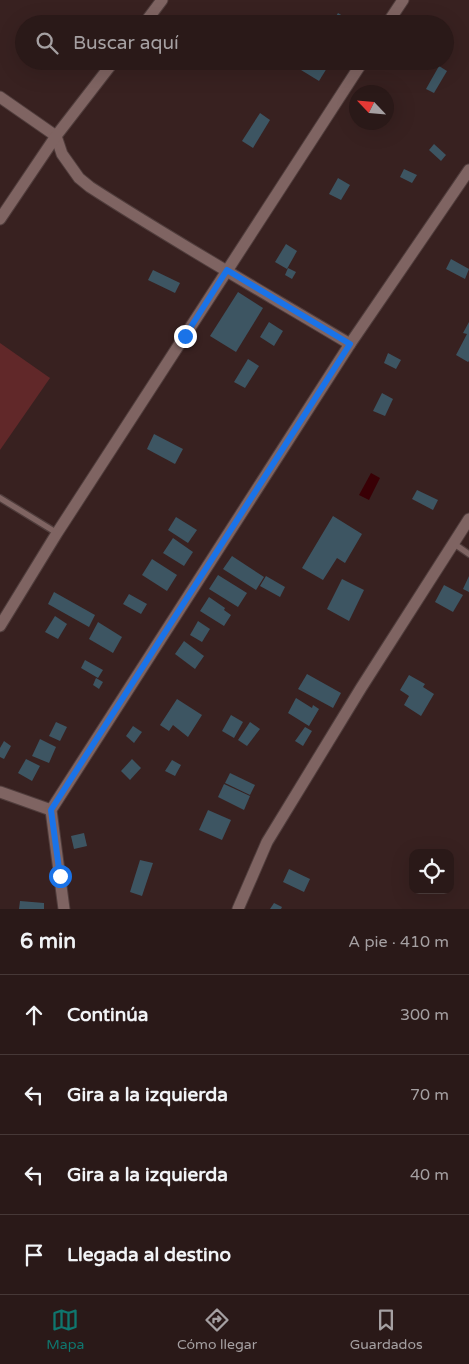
<!DOCTYPE html>
<html lang="es">
<meta charset="utf-8">
<style>
body{margin:0;font-family:"Varela Round",sans-serif;background:#322221;color:#f1f3f6}
.controls{position:absolute;right:15px;bottom:15px;display:grid;overflow:hidden;border-radius:10px;box-shadow:0 5px 20px #0002}
.controls button{width:45px;height:45px;display:grid;place-items:center;padding:0;border:0;border-bottom:1px solid #463837;background:#2a1918;color:#f1f3f6;font:25px sans-serif}
.compass{position:absolute;left:349px;top:85px;width:45px;height:45px;border-radius:50%;background:#2a1918;box-shadow:0 5px 20px #0002;rotate:296deg}
.stop{position:absolute;width:15px;height:15px;margin:-11px;border:4px solid #1a73e8;border-radius:50%;background:#fff}
.stop.end{background:#1a73e8;border-color:#fff;box-shadow:0 1px 5px #0008}
.list{margin:0;padding:0;list-style:none}
h2{display:flex;justify-content:space-between;align-items:center;height:65px;margin:0;padding:0 20px;font-size:21px}
h2 small{font-size:16px;font-weight:400;color:#a5a0a2}
.list li{display:grid;grid-template-columns:32px 1fr auto;gap:15px;align-items:center;box-sizing:border-box;height:80px;padding:0 20px;border-top:1px solid #463837}
.list b{display:block;font-size:19px;white-space:nowrap}
.list em{font-size:16px;font-style:normal;color:#a5a0a2}
.icon{flex:none;width:28px;height:28px;fill:none;stroke:currentColor;stroke-width:2;stroke-linecap:round;stroke-linejoin:round}
.map{position:relative;flex:none;width:469px;height:909px;overflow:hidden}
.search{position:absolute;background:#2a1918;box-shadow:0 5px 20px #0002;left:15px;right:15px;top:15px;height:55px;display:flex;align-items:center;gap:12px;box-sizing:border-box;padding:0 18px;border-radius:28px;color:#a5a0a2;font-size:19px}
.sheet{height:385px;background:#2a1918}
nav{display:flex;justify-content:space-around;align-items:center;box-sizing:border-box;height:70px;border-top:1px solid #463837;background:#2a1918;font-size:14px;color:#a5a0a2}
nav a{display:grid;justify-items:center;gap:2px}
nav .on{color:#0f766e}
.map>svg:first-child{display:block}
.green{fill:#612829}
.water{fill:#390005}
.building{fill:#3d5562}
.lines{fill:none;stroke-linecap:round;stroke-linejoin:round}
.lane-casing{stroke:#503d3c;stroke-width:8}
.street-casing{stroke:#503d3c;stroke-width:13}
.lane{stroke:#7f6462;stroke-width:5.5}
.street{stroke:#7f6462;stroke-width:11}
.route{stroke:#1a73e8;stroke-width:6}
</style>
<div class="map">
<svg width="469" height="909" viewBox="0 0 469 909">
<rect width="100%" height="100%" fill="#382120"/>
<!-- green -->
<path class="green" d="M0,343L50,378L0,450Z"/>
<!-- water -->
<path class="water" d="M371,473L380,478L369,500L359,495Z"/>
<!-- building -->
<g class="building">
<path d="M338,13L356,24H331Z"/>
<path d="M306,61H315L327,68L319,81L301,70Z"/>
<path d="M439,66L447,71L434,93L426,89Z"/>
<path d="M260,113L270,120L253,148L242,141Z"/>
<path d="M434,144L446,155L441,161L429,150Z"/>
<path d="M404,169L417,175L412,183L400,177Z"/>
<path d="M338,178L350,185L341,200L329,194Z"/>
<path d="M286,244L297,251L287,269L275,262Z"/>
<path d="M451,259L469,269L465,279L446,269Z"/>
<path d="M288,268L296,272L292,279L285,275Z"/>
<path d="M153,270L180,283L175,293L148,280Z"/>
<path d="M238,292L263,308L236,352L210,336Z"/>
<path d="M269,322L283,331L274,346L260,337Z"/>
<path d="M469,322V361L468,362L456,355L467,334L463,333Z"/>
<path d="M388,353L401,360L396,369L384,363Z"/>
<path d="M248,359L259,366L245,388L234,382Z"/>
<path d="M382,393L393,399L385,416L373,411Z"/>
<path d="M154,434L183,449L175,464L147,449Z"/>
<path d="M417,490L438,500L433,510L412,499Z"/>
<path d="M333,516L362,534L345,563L337,558L323,580L302,568Z"/>
<path d="M176,517L197,530L188,543L168,530Z"/>
<path d="M173,538L193,552L184,566L163,553Z"/>
<path d="M232,556L264,577L256,590L223,569Z"/>
<path d="M152,559L177,575L167,591L142,575Z"/>
<path d="M218,575L247,593L238,607L209,589Z"/>
<path d="M266,576L285,587L280,597L260,586Z"/>
<path d="M469,576V592L463,589Z"/>
<path d="M342,579L364,590L349,621L327,609Z"/>
<path d="M444,585L463,595L453,612L435,602Z"/>
<path d="M54,592L95,615L89,627L48,604Z"/>
<path d="M129,594L147,604L141,614L123,604Z"/>
<path d="M209,597L225,608L224,610L231,615L224,626L200,611Z"/>
<path d="M55,616L67,624L58,639L45,632Z"/>
<path d="M198,621L210,629L202,642L190,635Z"/>
<path d="M98,622L122,637L113,653L89,639Z"/>
<path d="M184,641L204,656L195,669L175,654Z"/>
<path d="M85,660L103,670L98,678L81,668Z"/>
<path d="M307,674L341,693L333,708L298,689Z"/>
<path d="M409,675L425,684L423,687L434,694L421,716L404,705L409,696L400,690Z"/>
<path d="M96,678L103,682L99,689L93,685Z"/>
<path d="M296,698L312,708L313,705L319,709L309,726L288,713Z"/>
<path d="M177,699L202,715L188,737L173,725L169,731L160,725Z"/>
<path d="M231,715L243,722L234,738L222,731Z"/>
<path d="M56,722L67,727L60,741L49,736Z"/>
<path d="M250,722L260,729L247,746L238,740Z"/>
<path d="M133,726L142,732L134,743L126,736Z"/>
<path d="M305,727L312,731L303,746L295,741Z"/>
<path d="M40,739L56,747L49,763L32,756Z"/>
<path d="M4,741L11,746L4,759L0,757V748Z"/>
<path d="M26,759L40,766L32,781L18,773Z"/>
<path d="M132,759L141,768L130,780L121,771Z"/>
<path d="M172,760L181,765L175,776L165,771Z"/>
<path d="M230,773L255,785L250,795L225,783Z"/>
<path d="M224,784L250,796L244,810L218,797Z"/>
<path d="M208,810L231,820L222,840L199,830Z"/>
<path d="M84,833L87,846L74,849L71,836Z"/>
<path d="M140,860L153,863L142,896L130,892Z"/>
<path d="M289,869L310,879L304,892L283,882Z"/>
<path d="M20,901L44,903V909H19Z"/>
<path d="M274,903L282,907L281,909H270Z"/>
</g>
<g class="lines">
<!-- lane casing -->
<g class="lane-casing">
<g id="lane">
<path d="M0,498L57,533"/>
<path d="M453,543L469,554"/>
</g>
</g>
<!-- street casing -->
<g class="street-casing">
<g id="street">
<path d="M144,24L162,0"/>
<path d="M387,24L403,0"/>
<path d="M0,97L56,136L62,154L79,178L90,187C175,242 263,292 350,344"/>
<path d="M0,219L56,136L114,61"/>
<path d="M0,626L57,533L363,61"/>
<path d="M0,792L51,810"/>
<path d="M64,909L51,810L350,344L469,170"/>
<path d="M238,909L267,842L361,688L469,519"/>
</g>
</g>
<!-- lane -->
<use href="#lane" class="lane"/>
<!-- street -->
<use href="#street" class="street"/>
</g>
<g class="lines">
<!-- route -->
<path class="route" d="M60,876L51,810L350,344L227,270L185,336"/>
</g>
</svg>
<div class="controls">
<button><svg class="icon" aria-label="locate" viewBox="0 0 24 24"><circle cx="12" cy="12" r="6"/><path d="M12 2v4M12 18v4M2 12h4M18 12h4"/></svg></button>
</div>
<svg class="compass" viewBox="-18 -18 36 36"><path d="M0-13l5 13h-10z" fill="#e53935"/><path d="M0 13l5-13h-10z" fill="#a5a0a2"/></svg>
<div class="stop" style="left:60px;top:876px"></div>
<div class="stop end" style="left:185px;top:336px"></div>
<div class="search"><svg class="icon" aria-label="search" viewBox="0 0 24 24"><circle cx="10" cy="10" r="6"/><path d="M15 15l6 6"/></svg>Buscar aquí</div>
</div>
<section class="sheet">
<h2>6 min<small>A pie · 410 m</small></h2>
<ul class="list">
<li><svg class="icon" aria-label="ahead" viewBox="0 0 24 24"><path d="M12 20V5M6 11l6-6 6 6"/></svg><div><b>Continúa</b></div><em>300 m</em></li>
<li><svg class="icon" aria-label="left" viewBox="0 0 24 24"><path d="M17 20v-9H6M10 6l-5 5 5 5"/></svg><div><b>Gira a la izquierda</b></div><em>70 m</em></li>
<li><svg class="icon" aria-label="left" viewBox="0 0 24 24"><path d="M17 20v-9H6M10 6l-5 5 5 5"/></svg><div><b>Gira a la izquierda</b></div><em>40 m</em></li>
<li><svg class="icon" aria-label="arrive" viewBox="0 0 24 24"><path d="M6 21V4h12l-3 4 3 4H6"/></svg><div><b>Llegada al destino</b></div></li>
</ul>
</section>
<nav>
<a class="on"><svg class="icon" aria-label="map" viewBox="0 0 24 24"><path d="M3 6l6-2 6 2 6-2v14l-6 2-6-2-6 2zM9 4v14M15 6v14"/></svg>Mapa</a>
<a><svg class="icon" aria-label="directions" viewBox="0 0 24 24"><path d="M12 3l9 9-9 9-9-9zM9 14v-3h6M13 9l2 2-2 2"/></svg>Cómo llegar</a>
<a><svg class="icon" aria-label="saved" viewBox="0 0 24 24"><path d="M7 4h10v16l-5-4-5 4z"/></svg>Guardados</a>
</nav>
